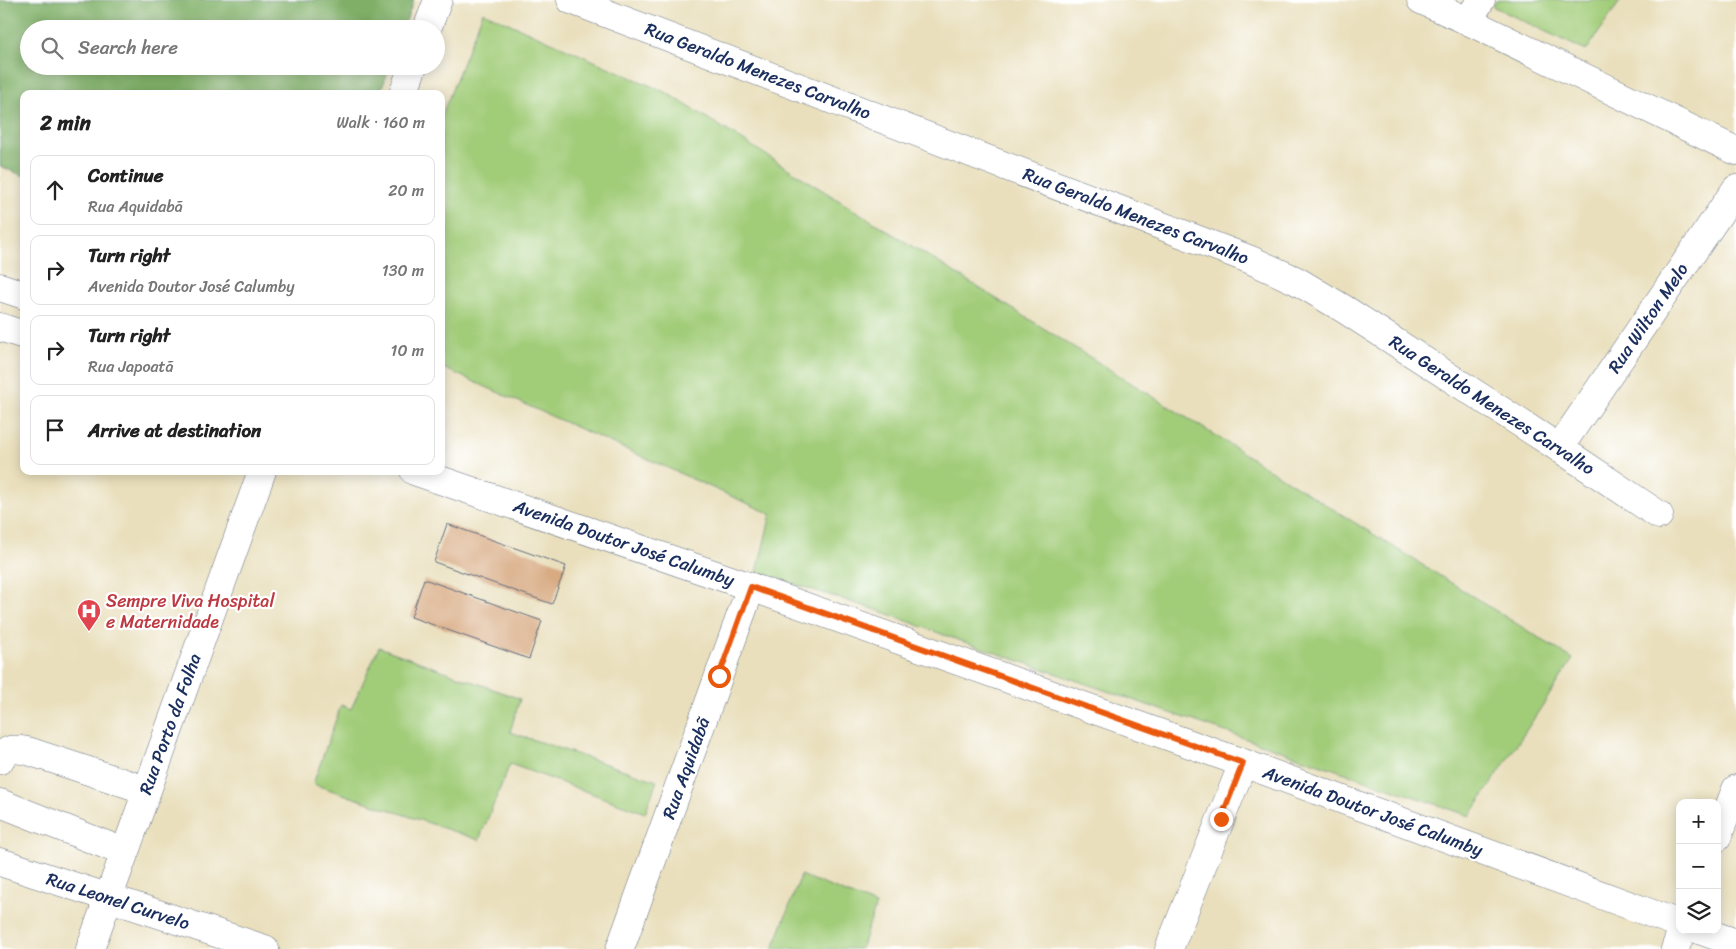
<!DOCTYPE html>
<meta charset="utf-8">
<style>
body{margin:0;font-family:Sriracha,sans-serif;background:#f2f2f2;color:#222}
.controls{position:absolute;right:15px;bottom:15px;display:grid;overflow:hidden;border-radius:10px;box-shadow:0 2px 12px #0003}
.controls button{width:45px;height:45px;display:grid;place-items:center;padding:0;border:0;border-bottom:1px solid #e0e0e0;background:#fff;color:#222;font:25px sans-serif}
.stop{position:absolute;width:15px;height:15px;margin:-11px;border:4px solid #ea580c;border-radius:50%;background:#fff}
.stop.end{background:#ea580c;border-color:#fff;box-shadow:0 1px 5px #0008}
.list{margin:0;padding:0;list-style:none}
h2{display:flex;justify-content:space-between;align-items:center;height:65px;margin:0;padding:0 20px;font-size:21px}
h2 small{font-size:16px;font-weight:400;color:#767676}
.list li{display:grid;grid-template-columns:32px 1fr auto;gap:15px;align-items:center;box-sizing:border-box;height:70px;margin:0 10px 10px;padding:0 10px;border:1px solid #e0e0e0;border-radius:10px}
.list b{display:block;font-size:19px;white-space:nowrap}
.list p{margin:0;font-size:16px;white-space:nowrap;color:#767676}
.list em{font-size:16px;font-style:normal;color:#767676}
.icon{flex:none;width:28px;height:28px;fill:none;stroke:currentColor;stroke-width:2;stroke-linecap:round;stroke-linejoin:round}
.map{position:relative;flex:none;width:1736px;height:949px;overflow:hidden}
.search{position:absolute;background:#fff;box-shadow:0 2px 12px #0003;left:20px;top:20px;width:425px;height:55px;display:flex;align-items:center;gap:12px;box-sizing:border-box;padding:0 18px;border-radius:28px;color:#767676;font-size:19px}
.panel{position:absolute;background:#fff;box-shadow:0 2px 12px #0003;left:20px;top:90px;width:425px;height:385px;border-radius:10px}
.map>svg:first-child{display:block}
.green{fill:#a1cc78;stroke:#5e7e6b}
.forest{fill:#80b068;stroke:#4e7063}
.building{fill:#d8ab83}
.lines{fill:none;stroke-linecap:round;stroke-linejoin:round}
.minor-casing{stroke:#636d7f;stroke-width:29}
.minor{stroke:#fff;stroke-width:28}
.route{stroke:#ea580c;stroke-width:6}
.labels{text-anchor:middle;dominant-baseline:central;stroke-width:4.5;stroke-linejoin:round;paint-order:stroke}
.street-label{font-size:18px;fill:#1b2f5e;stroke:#fff}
.health-label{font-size:18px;fill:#be3a42;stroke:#fff;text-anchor:start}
</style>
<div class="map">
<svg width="1736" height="949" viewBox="0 0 1736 949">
<rect width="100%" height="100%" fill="#fff"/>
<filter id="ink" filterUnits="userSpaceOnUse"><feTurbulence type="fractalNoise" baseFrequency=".02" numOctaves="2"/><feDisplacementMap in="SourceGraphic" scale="10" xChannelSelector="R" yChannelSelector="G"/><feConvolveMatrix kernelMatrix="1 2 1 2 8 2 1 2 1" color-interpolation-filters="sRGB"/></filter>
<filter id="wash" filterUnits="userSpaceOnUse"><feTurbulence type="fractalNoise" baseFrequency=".0096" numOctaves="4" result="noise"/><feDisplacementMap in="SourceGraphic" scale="20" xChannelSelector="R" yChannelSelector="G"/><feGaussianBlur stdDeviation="1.12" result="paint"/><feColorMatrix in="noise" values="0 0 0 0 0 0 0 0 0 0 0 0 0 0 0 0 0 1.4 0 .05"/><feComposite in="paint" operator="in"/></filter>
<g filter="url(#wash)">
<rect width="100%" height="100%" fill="#e9dfbc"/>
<!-- green -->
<g class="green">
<path d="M1497,0H1621L1586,51L1492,6Z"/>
<path d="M483,12L667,93L1573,659L1470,816L944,635L886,613L757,572L771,514L441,367V117Z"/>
<path d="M379,647L520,699L510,732L657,781L645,813L510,764L479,840L313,784L341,705L351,709Z"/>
<path d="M801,875L876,905L861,949H773Z"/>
</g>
<!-- forest -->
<path class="forest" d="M0,0H414L403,29H29V66H390L380,94H24V176L0,166Z"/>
<g id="blocks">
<!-- building -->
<g class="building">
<path d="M447,524L566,566L552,604L434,562Z"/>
<path d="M424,579L542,621L529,659L411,617Z"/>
</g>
</g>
</g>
<g filter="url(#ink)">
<use href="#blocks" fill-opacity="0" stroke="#636d7f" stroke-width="1"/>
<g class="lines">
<!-- minor casing -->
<g class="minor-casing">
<g id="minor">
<path d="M571,0L1251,260L1297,281L1344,309L1559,448L1659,515"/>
<path d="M1421,0L1468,21L1736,151"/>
<path d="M1468,21L1481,0"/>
<path d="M427,29L438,0"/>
<path d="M403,94L413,66"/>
<path d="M0,287L24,295"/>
<path d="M0,327L24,335"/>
<path d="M1559,448L1736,189"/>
<path d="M414,471L751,587L1243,763L1680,924"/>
<path d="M0,760C8,746 14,749 28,751L146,790"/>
<path d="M0,803L124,852"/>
<path d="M1717,838L1736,789"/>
<path d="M0,862L265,949"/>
<path d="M1699,930L1736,943"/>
<path d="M90,949L262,471"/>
<path d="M620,949L751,587"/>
<path d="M1169,949L1243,763"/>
<path d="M1675,949L1682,930"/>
</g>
</g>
<!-- minor -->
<use href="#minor" class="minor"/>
</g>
</g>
<g class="lines" filter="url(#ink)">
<!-- route -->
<path class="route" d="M719,676L751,587L1243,763L1221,819"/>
</g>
<!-- icons -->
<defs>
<g id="hospital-pin" transform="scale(1.25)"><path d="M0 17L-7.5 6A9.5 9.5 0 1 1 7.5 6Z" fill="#e0444e" stroke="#fff"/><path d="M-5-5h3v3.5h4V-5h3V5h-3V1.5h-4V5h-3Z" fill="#fff"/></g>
</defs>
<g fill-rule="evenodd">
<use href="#hospital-pin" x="89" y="611"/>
</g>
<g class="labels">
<!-- street labels -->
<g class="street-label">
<text transform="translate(758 71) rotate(21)">Rua Geraldo Menezes Carvalho</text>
<text transform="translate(1136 216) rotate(21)">Rua Geraldo Menezes Carvalho</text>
<text transform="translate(1648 318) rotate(-56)">Rua Wilton Melo</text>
<text transform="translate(1492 405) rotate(33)">Rua Geraldo Menezes Carvalho</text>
<text transform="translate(624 543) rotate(19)">Avenida Doutor José Calumby</text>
<text transform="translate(170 724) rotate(-70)">Rua Porto da Folha</text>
<text transform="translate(686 768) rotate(-70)">Rua Aquidabã</text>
<text transform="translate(1373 811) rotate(20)">Avenida Doutor José Calumby</text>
<text transform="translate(118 901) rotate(18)">Rua Leonel Curvelo</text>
</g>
<!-- health labels -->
<g class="health-label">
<text x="106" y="601">Sempre Viva Hospital<tspan x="106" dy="21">e Maternidade</tspan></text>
</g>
</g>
</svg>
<div class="controls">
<button>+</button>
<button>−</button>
<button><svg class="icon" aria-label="layers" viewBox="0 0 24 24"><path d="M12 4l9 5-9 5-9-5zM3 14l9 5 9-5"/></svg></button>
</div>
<div class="stop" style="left:719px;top:676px"></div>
<div class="stop end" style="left:1221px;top:819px"></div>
<div class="search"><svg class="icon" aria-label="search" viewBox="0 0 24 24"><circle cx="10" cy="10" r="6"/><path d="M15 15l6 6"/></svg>Search here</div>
<section class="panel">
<h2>2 min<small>Walk · 160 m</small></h2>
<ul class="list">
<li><svg class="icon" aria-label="ahead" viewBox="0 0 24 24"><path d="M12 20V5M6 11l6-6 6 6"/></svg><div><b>Continue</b><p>Rua Aquidabã</p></div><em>20 m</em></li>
<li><svg class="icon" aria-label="right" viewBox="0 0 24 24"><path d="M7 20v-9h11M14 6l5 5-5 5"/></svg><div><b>Turn right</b><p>Avenida Doutor José Calumby</p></div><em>130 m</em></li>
<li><svg class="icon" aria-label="right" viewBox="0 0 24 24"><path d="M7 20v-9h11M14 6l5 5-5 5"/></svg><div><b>Turn right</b><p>Rua Japoatã</p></div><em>10 m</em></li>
<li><svg class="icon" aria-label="arrive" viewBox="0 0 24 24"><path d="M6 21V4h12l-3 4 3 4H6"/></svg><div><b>Arrive at destination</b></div></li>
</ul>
</section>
</div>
